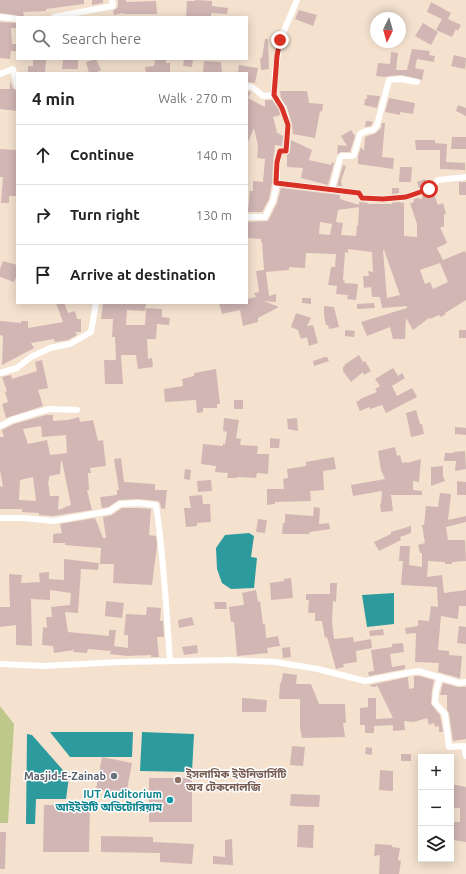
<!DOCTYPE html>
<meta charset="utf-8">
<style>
body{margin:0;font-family:Ubuntu,"Noto Sans Bengali",sans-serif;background:#f6f6f6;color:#222}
.controls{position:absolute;right:12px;bottom:12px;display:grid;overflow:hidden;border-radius:0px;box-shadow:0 2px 10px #0003}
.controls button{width:36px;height:36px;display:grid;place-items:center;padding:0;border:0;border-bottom:1px solid #e0e0e0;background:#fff;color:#222;font:20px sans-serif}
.compass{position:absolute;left:370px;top:12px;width:36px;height:36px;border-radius:50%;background:#fff;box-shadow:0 2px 10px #0003;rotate:185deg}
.stop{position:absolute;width:12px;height:12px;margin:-9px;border:3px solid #d93025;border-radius:50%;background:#fff}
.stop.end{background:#d93025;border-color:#fff;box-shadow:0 1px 4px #0008}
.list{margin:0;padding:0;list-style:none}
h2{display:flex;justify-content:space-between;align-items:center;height:52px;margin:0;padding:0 16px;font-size:17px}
h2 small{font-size:13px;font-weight:400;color:#767676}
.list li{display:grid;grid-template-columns:26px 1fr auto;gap:12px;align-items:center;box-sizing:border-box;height:60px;padding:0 16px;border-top:1px solid #e0e0e0}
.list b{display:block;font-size:15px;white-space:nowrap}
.list em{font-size:13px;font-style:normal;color:#767676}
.icon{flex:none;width:22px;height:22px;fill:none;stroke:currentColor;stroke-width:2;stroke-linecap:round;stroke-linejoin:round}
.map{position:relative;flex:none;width:466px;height:874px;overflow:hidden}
.search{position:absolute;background:#fff;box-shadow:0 2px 10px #0003;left:16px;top:16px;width:232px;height:44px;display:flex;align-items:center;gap:10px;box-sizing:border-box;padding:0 14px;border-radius:0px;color:#767676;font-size:15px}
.panel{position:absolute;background:#fff;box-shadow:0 2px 10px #0003;left:16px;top:72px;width:232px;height:232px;border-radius:0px}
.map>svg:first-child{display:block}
.green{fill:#bfc88b}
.water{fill:#2d9b9d}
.building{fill:#d1b6b4;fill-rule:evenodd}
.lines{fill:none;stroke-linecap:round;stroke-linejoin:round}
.minor{stroke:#fff;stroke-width:6}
.route{stroke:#d93025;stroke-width:5}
.worship-dot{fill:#6b7280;stroke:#fff;stroke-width:1.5}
.education-dot{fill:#8d6e63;stroke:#fff;stroke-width:1.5}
.culture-dot{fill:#0f9aa8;stroke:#fff;stroke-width:1.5}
.labels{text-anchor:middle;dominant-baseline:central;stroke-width:3;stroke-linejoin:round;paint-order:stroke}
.education-label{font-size:11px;font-weight:bold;fill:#785e54;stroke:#fff;text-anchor:start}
.worship-label{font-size:11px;font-weight:bold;fill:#5b616d;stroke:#fff;text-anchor:end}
.culture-label{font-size:11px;font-weight:bold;fill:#0d838f;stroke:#fff;text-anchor:end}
</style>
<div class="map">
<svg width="466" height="874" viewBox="0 0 466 874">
<rect width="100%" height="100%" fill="#f4e2cf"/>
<!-- green -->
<path class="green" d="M0,706L14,724L8,823H0Z"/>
<!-- water -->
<g class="water">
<path d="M249,533L254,536L251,557L257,558L254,588L231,589L222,583L217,569L216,548L225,535Z"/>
<path d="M394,593V624L367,627L362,595Z"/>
<path d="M50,732H133L132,757H70Z"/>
<path d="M142,732L194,734L192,772L140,771Z"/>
<path d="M27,734L32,735L69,777L66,799H36L35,824H26Z"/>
</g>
<!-- building -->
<g class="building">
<path d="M0,0H84V4L46,9V11L23,12L24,16H20L0,13Z"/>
<path d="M92,0H103V3L92,5Z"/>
<path d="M118,0H126V2L156,1L157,14H123V13L114,15L113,11L118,7Z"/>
<path d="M195,0L212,1V6L228,8L227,14L211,13V17H186L187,1H195Z"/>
<path d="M431,2L451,13L448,19L461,25L458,31L456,29L452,37L436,30L442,19L427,12Z"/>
<path d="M299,10L317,15L313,26L295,19Z"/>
<path d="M0,22L17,23V28H11L12,44H17V51H11L10,59L0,58Z"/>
<path d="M423,23L438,32L431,45L415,36Z"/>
<path d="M265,39H268L269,69L261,70L260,58H262Z"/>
<path d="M412,49L430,51L429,55L435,56L434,62L417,59L415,68L424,70L422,80L402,75L389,76L386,77L376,76L378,63L390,64L391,52L398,53L396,70H407Z"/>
<path d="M454,55L466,58L465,69L451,66Z"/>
<path d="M33,59L46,60L45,73L28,72V66H33Z"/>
<path d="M63,59H78V69H62Z"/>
<path d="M96,59L101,70L95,73H89L86,62Z"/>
<path d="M155,59H166V63H170V73H146L145,67L154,66Z"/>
<path d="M184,59H193L192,67L183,66Z"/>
<path d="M204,61L221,62L222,73H203Z"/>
<path d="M239,65L258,68L255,83L247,82V73H238Z"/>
<path d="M10,81L13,89L17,90V111L0,109V89H10Z"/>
<path d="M247,91L251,92L248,98L265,107V100H272L279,110L280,115L273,117L277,132L274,131L283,136L282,146L275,145L273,162L272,183L269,199L262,212H248L250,191H253V181L263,182L265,159L257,158L258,146L254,128L247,144Z"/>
<path d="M280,91H307L309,103L323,104L322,112L320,111L315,138L293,134L292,124L287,107L281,98Z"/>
<path d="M367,95L380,96L377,108L364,105L365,99H367Z"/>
<path d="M389,98L415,103L413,114L400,112V115L385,112Z"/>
<path d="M458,105L466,108V116L456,111Z"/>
<path d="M366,121H369L373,122L371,126L365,127Z"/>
<path d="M382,123H385L382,157L394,158L393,169L358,164V156L361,147L364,151L365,137L376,133L381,128Z"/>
<path d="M351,130L355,136L350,152H341L337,154L338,145L347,146L341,136Z"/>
<path d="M452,137H466V149H451Z"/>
<path d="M291,140L312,150L309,160L331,165L332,162L334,163L328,185L301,178L303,168L287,167V155L290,152Z"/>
<path d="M415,140H435V143L447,144L446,162L465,163V170L440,169V150H416Z"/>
<path d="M0,149L17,150V196H9V203H1L3,177H0Z"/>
<path d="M343,165L346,166L341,181L342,186H337Z"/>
<path d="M400,167H412L411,182H399Z"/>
<path d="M425,179L427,185L419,188L417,182Z"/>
<rect x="459" y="182" width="7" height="13"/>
<path d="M281,188L340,195V199L359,205V202L368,203V204H392V203L398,202L404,203V236L417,237V224L410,203H413L414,199L417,198L422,199V196L433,191L438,205L443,203L446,214H444V227H440L447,243L437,248L443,260L465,251L466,254V300L445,313L446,314L441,317L439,315L430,319L429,318L413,330L406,318L405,339H393L390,327L367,336L361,322L407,308V306L382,308L380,297H372L371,287L364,288L363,276H369L368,271L373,272L372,252L348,249V253L345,252L343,280L345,281L344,283L358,284L356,300L347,299L348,295L336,294L337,286L328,285L331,267H335L336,254L306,253L305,268L289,267V270L266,272L269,296L276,294V302L264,301L279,307L258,318V322L243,326L240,310L222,314L219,303H247V299L256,297L254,293L259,292L256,271L264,270L262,242H261V239L247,238V222L268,221L277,203ZM359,207L358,226L357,225L356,236L341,235L343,223L336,222L338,210ZM320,222L332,224L330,235L319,234ZM383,250H384L400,295L387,298ZM440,263L448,282L433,289L430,282L425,284L420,270Z"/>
<path d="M392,188H399V193L392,194Z"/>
<path d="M3,261L17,265V275L14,282L0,277V269Z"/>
<path d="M302,298H311V304L302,303Z"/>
<path d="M56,303H64L68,313L75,311L77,319H81V332H75L77,335L68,340L55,342L54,339L31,343L34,348L2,365L3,336L0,335V321L21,323V321H28V328L63,322Z"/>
<path d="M103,303H146L145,311L127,310L126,325H145L146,308L162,309V317L170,318L169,325L157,324L156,339H147L148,359L152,358L153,367L138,369L136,355H121L123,384H105L104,360H116L115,337H112L113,319H101Z"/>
<path d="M374,303L375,308L357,309V304Z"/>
<path d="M324,306L334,307L339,327L329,329L328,325H326L324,315Z"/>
<path d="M296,313L311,318L307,326L313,325L318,343L309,346L307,337L301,339L298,330L291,327Z"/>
<path d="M345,330L355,331L354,337L345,336Z"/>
<rect x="459" y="330" width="7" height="8"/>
<path d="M359,355L363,362L365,361L371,371L364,375L363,372L351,382L343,371V367L345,366L344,365Z"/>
<path d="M325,357H327L329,361L314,366L313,361Z"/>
<path d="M42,360L48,388L38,390L43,406L6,418L2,404L8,402L5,392L7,391L2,377L11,375L12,379L37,371L35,362Z"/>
<path d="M393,368L398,376L402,373L405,378L392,386L397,396L412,388L417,397L386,413L382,405L370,409L369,407L360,411L356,402L360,400V399L377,392L375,389L380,386L375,379Z"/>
<path d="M216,369L220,404H217V408H203V412L197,413L196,400L165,402L164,389L183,386L182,379L194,376V373Z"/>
<rect x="234" y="400" width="9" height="9"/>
<path d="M416,410L420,424H422L424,434L411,437L406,413Z"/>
<path d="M46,415H53V421L68,420L79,417L80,422L93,420L98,441L103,440L106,466L90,468L91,473H88L89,490H87L92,510L53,516L39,515V513L22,512V509H0V486L3,487L0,470V437H4L2,430L14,424ZM41,426L42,437L66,435L67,453L50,455L47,440L28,444L23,429ZM61,461H62L71,505L58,510L59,496H50L48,481H49V476L60,474ZM33,477L36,501L19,500L20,480Z"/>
<path d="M224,418L239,420L236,438L241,439L240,445L258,446L257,454H269L268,474L257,473L256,478L237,477V478H227L228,473L215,472L216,466L201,464L203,444L223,446V444H225L227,432L223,431Z"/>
<path d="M297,418L298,431L288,429L287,419Z"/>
<path d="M455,427L466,428V435L455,434Z"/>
<path d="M270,438L280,439L279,448H270Z"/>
<path d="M395,447L397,456L400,455L402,463L407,462V463L421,459L419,482L413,481V490L422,491V495H391L393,511L381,512L380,504H381L382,491L353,496L351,485L385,479L381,470L378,451Z"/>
<path d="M465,451L466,469L455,471L456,461H444L445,453H454V452Z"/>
<path d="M334,457L336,469L323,471L324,490L310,491L311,501L275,502V504L267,505V489H284L283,479L288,478L287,469L306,466V462Z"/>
<path d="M121,458L124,482L155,484V490H167L165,509L161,508L160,503L158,501L138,499L119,500L108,507L102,508L100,497L117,495V490H119L114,459Z"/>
<path d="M443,466V476L445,481L431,486V467Z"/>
<path d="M185,469L191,470L190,480L184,479Z"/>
<path d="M211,480L212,491L198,492L197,481Z"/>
<path d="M457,481L466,482V495H457Z"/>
<path d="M440,493L451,494L448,520L466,516V522L446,527L448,540H465L466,561L452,562V564H445V562L428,561L427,577L442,575L444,593L466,590V606H459L458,619L441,616L438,650L449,651V655L462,656L460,678H462H459L438,672L439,663L415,662L416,633L406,634L405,628L418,626V620L429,621L431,606L438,607L437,587L401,585L403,561H399L400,546H410L409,565L422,567V553H420L418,545L425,543L422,525H424L426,506L438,507Z"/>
<path d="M202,495L203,504H210L211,522L197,523V526L186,527L184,508H191L189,496Z"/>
<path d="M314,507L320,508L319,524L329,523L330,529L310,532L309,534H282L283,523H285V514L313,516Z"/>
<path d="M122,508H138L151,509L149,535L156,536L157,545L152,585L113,583L114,564H100L101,548L65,545V543H53V534L62,533L60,524L95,518L103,538H106L103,517L112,515Z"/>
<path d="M258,519L267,520L265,533L256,532Z"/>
<path d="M411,526V533L400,537L401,540L379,551L374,542L391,534V532Z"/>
<path d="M64,559L99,563L98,570L81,569L78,613L65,612L68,632L109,636V630H116L114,646L128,648V635H124L126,614L146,615L147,607L161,608L160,621H163L164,637H157L159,657H151V655L127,656L110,654L111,651L88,649L87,653L73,652L74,650L54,653L53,646L42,645L43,627L47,628L46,617H52L51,607L70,605L71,593L50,590V600L31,599L32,646L16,645V625L0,627V607H10L9,574L22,575L21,583L40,582L39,573L49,572V579L64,580Z"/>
<path d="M291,578L293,598L271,600L270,583L284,581V579Z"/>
<path d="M330,583H337L336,602L333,601L332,623L334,639L353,637L354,642L371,639L372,648L356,651L357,662L343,664L344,667L336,669L327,637L325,638L322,621H315V613H308L309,600H306V594H330Z"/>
<path d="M256,590L258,602L260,601L263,624H265L266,638L278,636L280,646L267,648L268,653L237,656L234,622H231L229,607L243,605L244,604L242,593Z"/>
<path d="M106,601L124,603L122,618L105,616Z"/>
<path d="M214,602H226L227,609H215Z"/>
<path d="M192,617L194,625L179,628L178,620Z"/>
<path d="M459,626L466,627V644L457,643Z"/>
<path d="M383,629L384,635L370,636L369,631Z"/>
<path d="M403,643L404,652L390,654L392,667L405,665V669L369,676L368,672L374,671L371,650L392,647V644Z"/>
<path d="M197,645L198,653L184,655L182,647Z"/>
<path d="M290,647L291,657L283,658L282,648Z"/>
<path d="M283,673L297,675L296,684H311L319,704H345L346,723H343L345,737L302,738L300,728V699H279L280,683H281Z"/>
<path d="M414,676H419L434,680L432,690L431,704L440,715L443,732H439V726L435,727L434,723L429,725L427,718L414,722L404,721L405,730L393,731V725L374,726V733H365V725H360V708L368,707V698H376V719L393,718L378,687L376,685V687L370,686V685L408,677L409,689L414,688Z"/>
<path d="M443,683L458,687H466V739L453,741L449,713L447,710V695H440Z"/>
<path d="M242,698L267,700L266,712H242Z"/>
<path d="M292,746L305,747L303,766L290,765Z"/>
<path d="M366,747L372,748V755L365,754Z"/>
<rect x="401" y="754" width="10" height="7"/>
<path d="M102,757L132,763L126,795L96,789Z"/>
<path d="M380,770L393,771V791L379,790Z"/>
<rect x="149" y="778" width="43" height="44"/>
<path d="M451,784L466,787V842L453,840V833H451V822H460V808H452L453,800H451Z"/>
<path d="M291,794L320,795L319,807L290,806Z"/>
<path d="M44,805H90L89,852H43Z"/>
<path d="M298,825H314L313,848L297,847Z"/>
<path d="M0,832H6L5,869H0Z"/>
<path d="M101,836L153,837V842L194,844L192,864L160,862V853L101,852Z"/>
<path d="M232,839L233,865L213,864V856L225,857V840Z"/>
<path d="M375,844L392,845V847L400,848L398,860L401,861L399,874H379L380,855L374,856Z"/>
</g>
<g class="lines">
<!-- minor -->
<g class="minor">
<path d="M0,17L17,19"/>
<path d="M54,17L113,6L112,0"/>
<path d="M0,74L13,69L17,86"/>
<path d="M247,86L252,87L263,96L274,95"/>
<path d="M277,183V162L280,151H286L288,125L283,108L274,95L275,73L280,40L297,0"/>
<path d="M332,189L340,158L342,156H352L354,155L360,134L366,131L373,130L377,125L389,80L401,79L417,82"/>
<path d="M247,217H265L273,201L277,183L359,193L362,198L383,199L406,197L429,189L438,180L466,177"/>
<path d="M0,373L17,368L31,357L50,348L70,344L91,332L96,303"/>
<path d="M0,426L12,420L49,409L77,410"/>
<path d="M0,518H24L53,521L110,511L120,504L138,503L156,505C164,557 166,609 170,661"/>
<path d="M0,664L44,666L120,662L231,660L275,662L318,669L365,681L418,671L459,683L466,682"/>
<path d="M440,677L436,691L435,703L445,714L449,747L464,746L466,756"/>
</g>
</g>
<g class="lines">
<!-- route -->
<path class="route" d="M280,40L277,56L274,95L282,108L288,125L286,151H280L277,162L276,183L359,193L362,198L383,199L406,197L429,189"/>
</g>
<!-- markers -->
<circle class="worship-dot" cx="114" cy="776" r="4"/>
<circle class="education-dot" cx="178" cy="780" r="4"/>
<circle class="culture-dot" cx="170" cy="800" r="4"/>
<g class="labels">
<!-- education labels -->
<g class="education-label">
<text x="186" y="774">ইসলামিক ইউনিভার্সিটি<tspan x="186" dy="13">অব টেকনোলজি</tspan></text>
</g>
<!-- worship labels -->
<g class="worship-label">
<text x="106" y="776">Masjid-E-Zainab</text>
</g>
<!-- culture labels -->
<g class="culture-label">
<text x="162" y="794">IUT Auditorium<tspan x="162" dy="13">আইইউটি অডিটোরিয়াম</tspan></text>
</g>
</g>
</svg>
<div class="controls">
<button>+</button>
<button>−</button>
<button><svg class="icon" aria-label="layers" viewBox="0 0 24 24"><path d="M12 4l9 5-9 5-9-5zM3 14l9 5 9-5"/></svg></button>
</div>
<svg class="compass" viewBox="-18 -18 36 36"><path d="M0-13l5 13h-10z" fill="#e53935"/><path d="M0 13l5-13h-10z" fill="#767676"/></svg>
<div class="stop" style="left:429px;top:189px"></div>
<div class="stop end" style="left:280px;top:40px"></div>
<div class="search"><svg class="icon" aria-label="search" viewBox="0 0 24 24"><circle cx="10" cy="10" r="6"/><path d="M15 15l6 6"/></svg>Search here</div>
<section class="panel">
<h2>4 min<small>Walk · 270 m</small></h2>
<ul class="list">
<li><svg class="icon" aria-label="ahead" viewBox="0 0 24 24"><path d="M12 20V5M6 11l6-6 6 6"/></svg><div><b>Continue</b></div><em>140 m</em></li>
<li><svg class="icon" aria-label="right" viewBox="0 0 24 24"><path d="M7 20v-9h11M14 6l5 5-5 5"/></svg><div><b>Turn right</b></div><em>130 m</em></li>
<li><svg class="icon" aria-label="arrive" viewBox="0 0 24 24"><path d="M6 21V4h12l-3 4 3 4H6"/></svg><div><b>Arrive at destination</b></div></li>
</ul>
</section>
</div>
